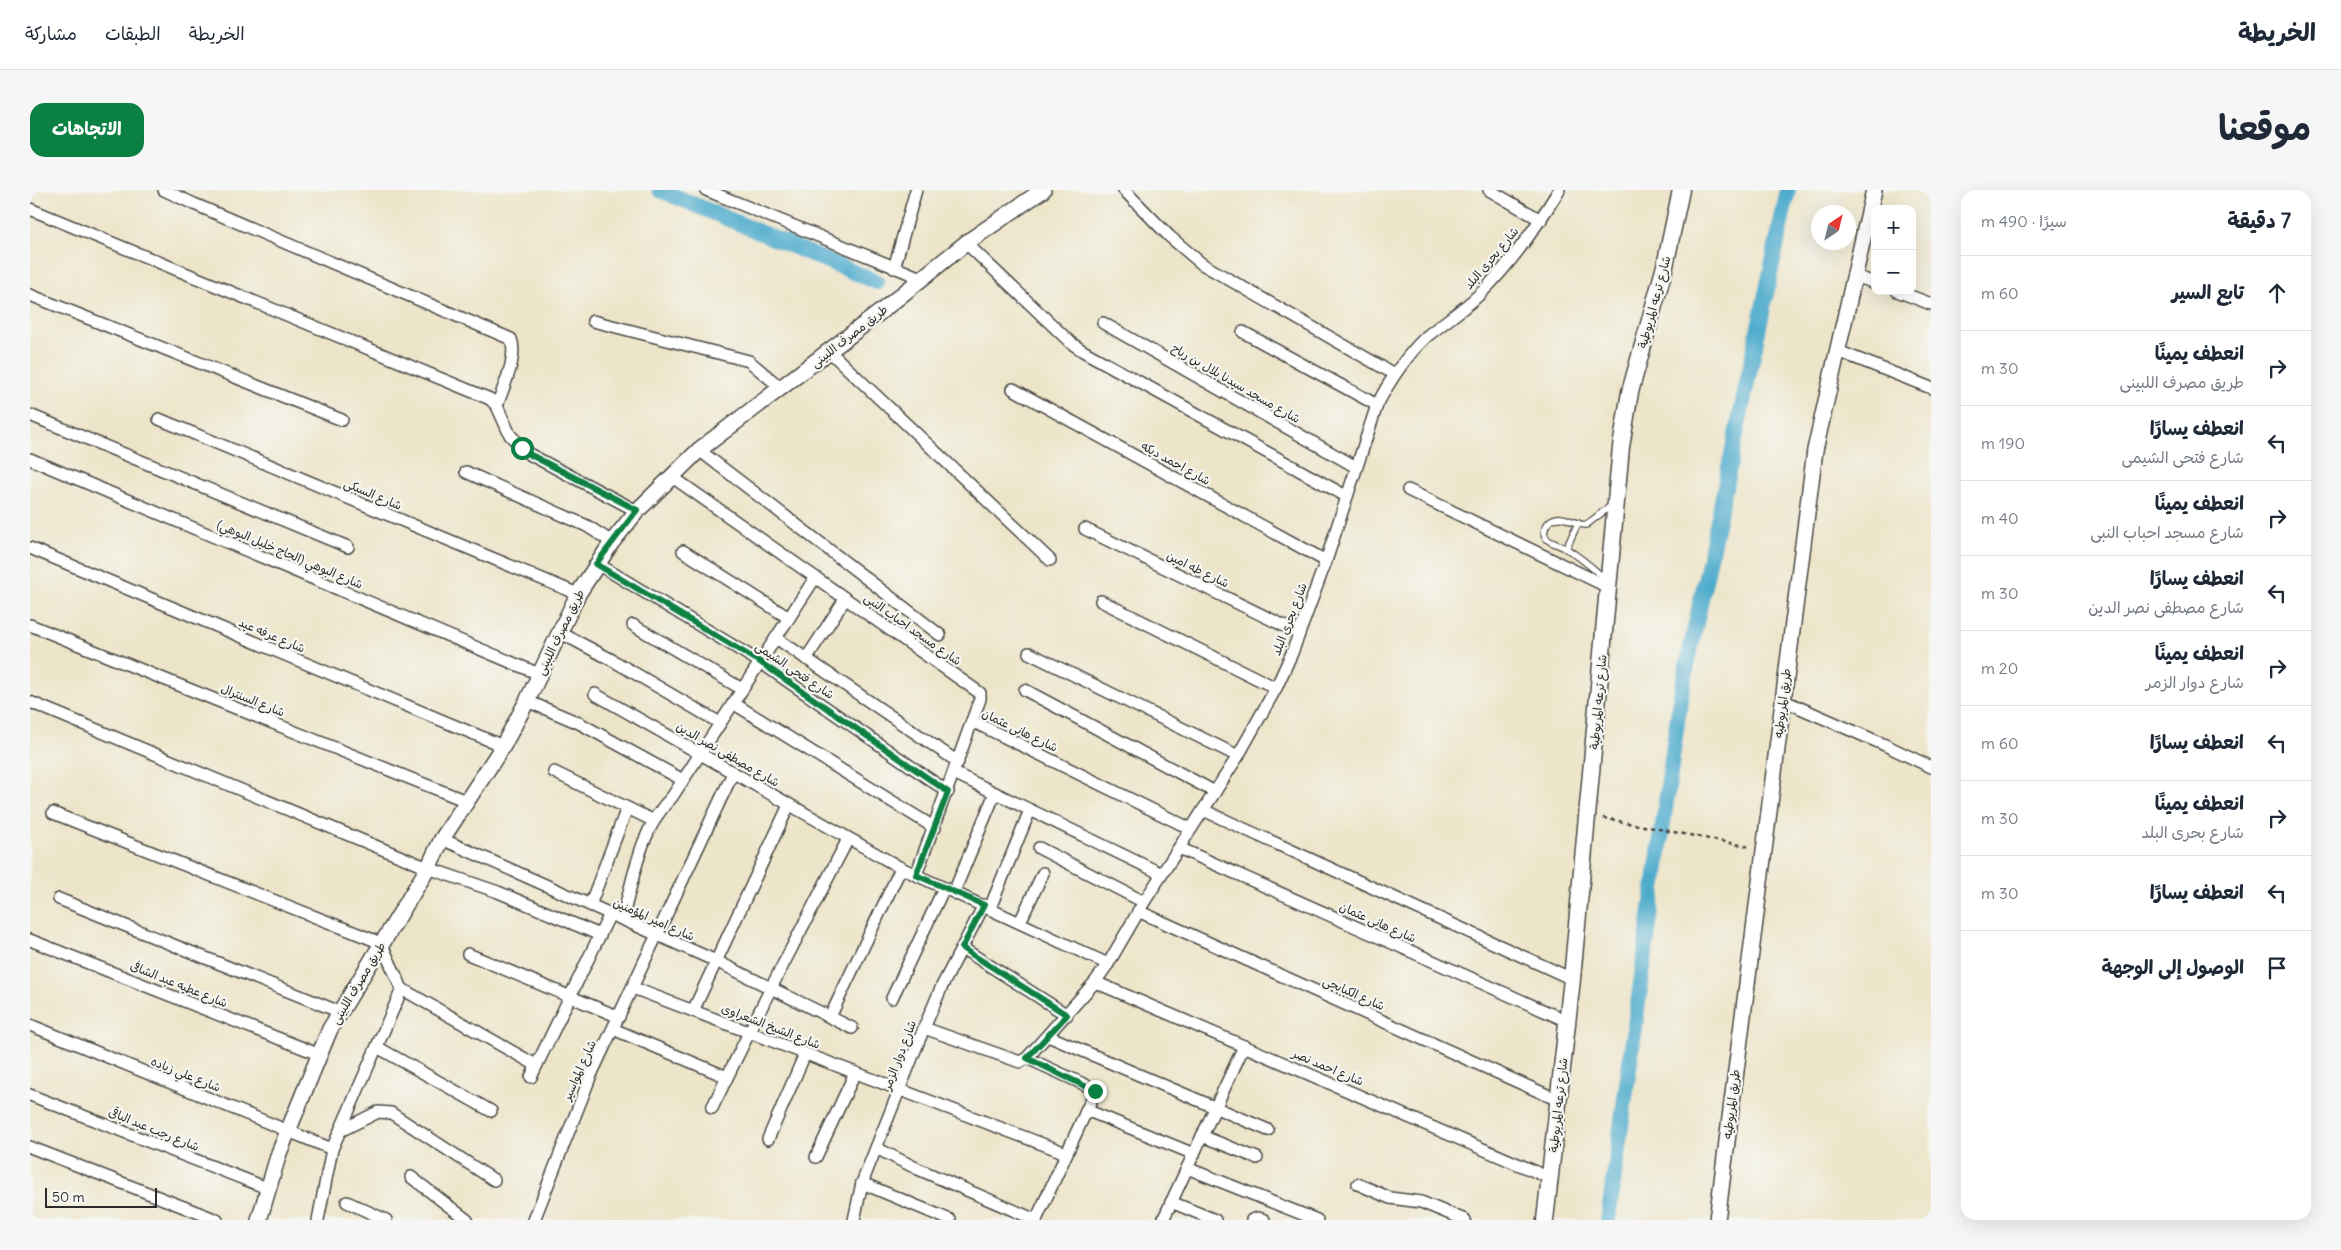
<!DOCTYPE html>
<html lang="ar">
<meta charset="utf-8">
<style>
body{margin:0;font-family:Delius,"Playpen Sans Arabic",sans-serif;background:#f6f6f7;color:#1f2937;direction:rtl}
.controls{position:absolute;right:15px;top:15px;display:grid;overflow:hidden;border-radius:10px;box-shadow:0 5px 20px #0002}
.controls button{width:45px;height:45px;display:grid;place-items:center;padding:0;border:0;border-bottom:1px solid #e0e1e3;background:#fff;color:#1f2937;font:25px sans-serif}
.compass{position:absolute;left:1781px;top:15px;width:45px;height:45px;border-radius:50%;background:#fff;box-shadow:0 5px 20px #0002;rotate:35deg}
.scale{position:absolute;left:15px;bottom:12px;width:112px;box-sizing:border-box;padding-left:5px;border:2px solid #2b2b2b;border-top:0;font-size:14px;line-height:18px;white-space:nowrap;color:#2b2b2b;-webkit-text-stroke:4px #f6f6f2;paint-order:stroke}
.stop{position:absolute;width:15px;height:15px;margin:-11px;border:4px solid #0b8043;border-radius:50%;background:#fff}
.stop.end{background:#0b8043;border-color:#fff;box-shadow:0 1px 5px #0008}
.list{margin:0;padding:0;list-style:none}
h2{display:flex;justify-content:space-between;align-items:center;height:65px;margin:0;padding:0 20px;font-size:21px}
h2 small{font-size:16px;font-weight:400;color:#747a83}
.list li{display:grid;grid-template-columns:32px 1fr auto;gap:15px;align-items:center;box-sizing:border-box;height:75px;padding:0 20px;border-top:1px solid #e0e1e3}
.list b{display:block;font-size:19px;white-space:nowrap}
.list p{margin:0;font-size:16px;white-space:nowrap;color:#747a83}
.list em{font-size:16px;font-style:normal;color:#747a83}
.icon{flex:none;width:28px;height:28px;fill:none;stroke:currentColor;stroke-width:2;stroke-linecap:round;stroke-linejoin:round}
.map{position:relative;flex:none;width:1901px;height:1030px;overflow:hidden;direction:ltr;border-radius:15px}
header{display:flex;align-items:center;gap:30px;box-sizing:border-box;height:70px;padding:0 25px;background:#fff;border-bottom:1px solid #e0e1e3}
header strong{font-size:24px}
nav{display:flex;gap:28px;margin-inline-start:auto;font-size:18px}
.intro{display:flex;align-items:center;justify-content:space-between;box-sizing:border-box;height:120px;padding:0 30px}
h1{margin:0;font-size:35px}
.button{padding:12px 22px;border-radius:15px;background:#0b8043;color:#fff;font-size:18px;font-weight:700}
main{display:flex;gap:30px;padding:0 30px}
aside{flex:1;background:#fff;border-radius:15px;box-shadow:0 5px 20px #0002}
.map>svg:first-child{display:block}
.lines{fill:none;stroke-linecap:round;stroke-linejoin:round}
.canal{stroke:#4dabcc;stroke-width:16}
.service-casing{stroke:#484743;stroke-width:8}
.minor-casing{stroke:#484743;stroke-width:14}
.tertiary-casing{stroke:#484743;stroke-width:18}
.secondary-casing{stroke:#484743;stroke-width:19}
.path{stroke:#484743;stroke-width:2.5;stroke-dasharray:4 4;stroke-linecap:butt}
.service{stroke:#fff;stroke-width:5.5}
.minor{stroke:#fff;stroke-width:11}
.tertiary{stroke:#fff;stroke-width:15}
.secondary{stroke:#fff;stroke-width:16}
.route{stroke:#0b8043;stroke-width:6}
.labels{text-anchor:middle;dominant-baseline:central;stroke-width:4.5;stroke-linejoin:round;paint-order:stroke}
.street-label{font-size:12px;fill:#2b2b2b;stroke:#f6f6f2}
</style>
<header>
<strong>الخريطة</strong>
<nav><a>الخريطة</a><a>الطبقات</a><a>مشاركة</a></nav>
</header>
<div class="intro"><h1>موقعنا</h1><a class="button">الاتجاهات</a></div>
<main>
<aside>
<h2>7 دقيقة<small>سيرًا · 490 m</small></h2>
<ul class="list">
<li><svg class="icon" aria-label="ahead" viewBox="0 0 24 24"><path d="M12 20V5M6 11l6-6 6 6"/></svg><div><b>تابع السير</b></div><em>60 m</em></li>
<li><svg class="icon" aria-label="right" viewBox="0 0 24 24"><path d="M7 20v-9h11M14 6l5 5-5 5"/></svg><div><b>انعطف يمينًا</b><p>طريق مصرف اللبينى</p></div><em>30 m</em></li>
<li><svg class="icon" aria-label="left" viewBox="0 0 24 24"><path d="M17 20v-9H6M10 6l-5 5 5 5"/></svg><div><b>انعطف يسارًا</b><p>شارع فتحى الشيمى</p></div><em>190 m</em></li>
<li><svg class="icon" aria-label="right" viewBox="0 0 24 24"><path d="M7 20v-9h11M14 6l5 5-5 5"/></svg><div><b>انعطف يمينًا</b><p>شارع مسجد احباب النبى</p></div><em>40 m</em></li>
<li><svg class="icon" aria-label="left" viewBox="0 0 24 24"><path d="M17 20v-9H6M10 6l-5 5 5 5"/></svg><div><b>انعطف يسارًا</b><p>شارع مصطفى نصر الدين</p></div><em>30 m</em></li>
<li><svg class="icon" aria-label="right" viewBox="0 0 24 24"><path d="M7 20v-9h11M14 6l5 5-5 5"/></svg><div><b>انعطف يمينًا</b><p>شارع دوار الزمر</p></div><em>20 m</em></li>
<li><svg class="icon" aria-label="left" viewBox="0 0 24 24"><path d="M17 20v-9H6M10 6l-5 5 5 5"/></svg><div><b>انعطف يسارًا</b></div><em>60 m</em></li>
<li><svg class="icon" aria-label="right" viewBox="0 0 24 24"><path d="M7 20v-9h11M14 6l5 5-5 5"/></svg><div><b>انعطف يمينًا</b><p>شارع بحرى البلد</p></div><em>30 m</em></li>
<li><svg class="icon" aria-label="left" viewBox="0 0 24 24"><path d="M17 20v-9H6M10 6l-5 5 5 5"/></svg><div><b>انعطف يسارًا</b></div><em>30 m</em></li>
<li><svg class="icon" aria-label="arrive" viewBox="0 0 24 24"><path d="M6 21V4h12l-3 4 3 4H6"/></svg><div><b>الوصول إلى الوجهة</b></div></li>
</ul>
</aside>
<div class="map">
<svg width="1901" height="1030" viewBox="0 0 1901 1030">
<rect width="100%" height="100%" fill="#f6f6f2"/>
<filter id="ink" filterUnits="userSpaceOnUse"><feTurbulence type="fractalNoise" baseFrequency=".02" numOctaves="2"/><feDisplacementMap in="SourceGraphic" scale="10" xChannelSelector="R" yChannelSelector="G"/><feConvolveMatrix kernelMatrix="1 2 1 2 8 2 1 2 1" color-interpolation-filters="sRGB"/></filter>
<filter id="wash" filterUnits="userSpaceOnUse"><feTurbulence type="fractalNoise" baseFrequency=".0096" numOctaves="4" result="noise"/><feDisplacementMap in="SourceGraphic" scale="20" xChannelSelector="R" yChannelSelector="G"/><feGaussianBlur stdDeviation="1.12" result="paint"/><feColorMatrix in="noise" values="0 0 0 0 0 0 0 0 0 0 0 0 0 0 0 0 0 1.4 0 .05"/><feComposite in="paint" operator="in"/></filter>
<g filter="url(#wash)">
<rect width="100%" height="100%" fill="#ede5c9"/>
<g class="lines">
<!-- canal -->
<g class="canal">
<path d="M630,0L847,92"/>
<path d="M1578,1030L1651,504L1758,0"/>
</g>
</g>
</g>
<g filter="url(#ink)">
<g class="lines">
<!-- service casing -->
<g class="service-casing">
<g id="service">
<path d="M1536,359L1548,333"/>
<path d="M1577,390C1563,379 1549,365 1533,357C1528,354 1520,353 1516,348C1511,341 1518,329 1527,328C1536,326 1546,335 1556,335L1582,315"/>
</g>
</g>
<!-- minor casing -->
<g class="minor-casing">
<g id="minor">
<path d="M134,0L164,14L481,149C488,168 473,197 467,216"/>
<path d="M676,0L891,88"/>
<path d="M1094,0L1139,46L1172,74L1364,184"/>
<path d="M1459,0L1511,30"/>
<path d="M0,19L460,209L467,216L480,245L499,264L607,321"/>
<path d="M936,53L1041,153L1053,161L1316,306"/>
<path d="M864,78L886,0"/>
<path d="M1825,86L1845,93"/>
<path d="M1867,101L1901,114"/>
<path d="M0,105L312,230"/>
<path d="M563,131L719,171L751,198"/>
<path d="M1073,133L1326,277"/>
<path d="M1213,142L1347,215"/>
<path d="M799,161L1020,370"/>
<path d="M1808,161L1901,198"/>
<path d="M983,199L1296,371"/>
<path d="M0,225L318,357"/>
<path d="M129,229L548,404"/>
<path d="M669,260L910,445"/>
<path d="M0,269L509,484"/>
<path d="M436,282L557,336L582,352"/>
<path d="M641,286L950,503V509L886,685"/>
<path d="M1378,300L1578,397"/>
<path d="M1055,339L1269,443"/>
<path d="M0,358L473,556"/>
<path d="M653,361L759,428"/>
<path d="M566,373L730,472L918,602"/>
<path d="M1071,411L1246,498"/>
<path d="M0,435L436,611"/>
<path d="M603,435L712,499"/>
<path d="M529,442L582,470L690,533"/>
<path d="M746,448L928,572"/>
<path d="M999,463L1208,566"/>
<path d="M776,469L815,409"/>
<path d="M995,500L1185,602"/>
<path d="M565,504L871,678L1078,774"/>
<path d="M1752,510L1855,555L1901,577"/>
<path d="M497,511L549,533L653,590"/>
<path d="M0,512L398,678L468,702L570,745"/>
<path d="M703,513L905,638"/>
<path d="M942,531L1161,639"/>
<path d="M524,582L624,631"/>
<path d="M924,583L1132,684"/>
<path d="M1173,620L1542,789"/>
<path d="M23,623L351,753L372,799L302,959L288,1030"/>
<path d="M412,649L686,771L822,838"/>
<path d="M1009,658L1114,712"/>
<path d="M1149,658L1537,831"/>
<path d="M924,702L965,603"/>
<path d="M29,709L310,822"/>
<path d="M560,715L597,618"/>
<path d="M960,718L1000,620"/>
<path d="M1108,721L1528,910"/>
<path d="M592,729C604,688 610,638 642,607L785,388"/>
<path d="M990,732L1013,683"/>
<path d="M0,750L288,864"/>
<path d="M932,758L1037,825"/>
<path d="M438,764L589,827"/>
<path d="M1065,792L1520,988"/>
<path d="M603,798L1036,963"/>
<path d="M372,799L506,875"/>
<path d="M862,808L914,698"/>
<path d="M663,821L759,615"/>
<path d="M800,827L871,678"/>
<path d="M0,835L302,959"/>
<path d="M894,838L990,872L997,868L1065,792L1078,774L1114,712L1208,566L1246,498L1262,463L1296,371L1347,215C1360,190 1375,167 1396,147C1414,132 1433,120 1450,104C1481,74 1507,36 1529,0"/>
<path d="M583,839L697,887"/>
<path d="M1018,846L1238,940"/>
<path d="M347,857L461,921"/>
<path d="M997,868L1062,898L1065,902L1006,1030"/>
<path d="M501,887L580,724"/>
<path d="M0,905L237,998"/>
<path d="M682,918L741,798L818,649"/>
<path d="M1056,920L1164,964"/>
<path d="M310,941L348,922L361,923L464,990"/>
<path d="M1172,946L1227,968"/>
<path d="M738,949L775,864"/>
<path d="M0,957L187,1030"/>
<path d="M846,958L888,979L1006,1030"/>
<path d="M786,967L825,883"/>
<path d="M1157,978L1287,1030"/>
<path d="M381,987L437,1030"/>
<path d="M832,993L920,1030"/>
<path d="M1328,994L1360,1008L1391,1012L1435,1030"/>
<path d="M317,1012L356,1030"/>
<path d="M1141,1012L1185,1030"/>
<path d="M504,1030L561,885L703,583"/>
<path d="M824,1030L832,993L894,838L912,796L954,715"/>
<path d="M1133,1030L1214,856"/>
<path d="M1222,1030L1228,1028L1234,1030"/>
</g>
</g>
<!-- tertiary casing -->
<g class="tertiary-casing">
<g id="tertiary">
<path d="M229,1030L249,963L300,839L398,678L412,649L473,556L497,511L548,404L582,352L607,321L669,260L849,123L936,53L1013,0"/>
<path d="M1687,1030L1785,260L1844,0"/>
</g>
</g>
<!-- secondary casing -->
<g class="secondary-casing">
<path id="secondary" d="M1515,1030L1542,789L1591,257L1600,202L1635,76L1651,0"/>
</g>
<!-- path -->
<path class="path" d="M1573,628L1720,657"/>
<!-- service -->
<use href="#service" class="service"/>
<!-- minor -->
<use href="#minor" class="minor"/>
<!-- tertiary -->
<use href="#tertiary" class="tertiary"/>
<!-- secondary -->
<use href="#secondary" class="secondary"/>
</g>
</g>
<g class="lines" filter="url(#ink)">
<!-- route -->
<path class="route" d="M492,258L499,264L607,320L566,374L730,472L918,602L886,685L954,715L932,758L1037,825L997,868L1065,901"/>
</g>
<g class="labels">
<!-- street labels -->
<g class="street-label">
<text transform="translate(1461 68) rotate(-50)">شارع بحرى البلد</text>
<text transform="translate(1624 112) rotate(-75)">شارع ترعه المريوطية</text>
<text transform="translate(819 146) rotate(-38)">طريق مصرف اللبينى</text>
<text transform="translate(1206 193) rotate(30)">شارع مسجد سيدنا بلال بن رباح</text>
<text transform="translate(1146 273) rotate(29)">شارع احمد ديكه</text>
<text transform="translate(343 304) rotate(23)">شارع السبكى</text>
<text transform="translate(260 364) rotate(23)">شارع البوهي (الحاج خليل البوهي)</text>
<text transform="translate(1168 379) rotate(26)">شارع طه امين</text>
<text transform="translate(1259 429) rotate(-69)">شارع بحرى البلد</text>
<text transform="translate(883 439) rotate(35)">شارع مسجد احباب النبى</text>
<text transform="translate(530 442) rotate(-64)">طريق مصرف اللبينى</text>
<text transform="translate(242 445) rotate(23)">شارع عرفه عيد</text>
<text transform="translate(765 480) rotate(34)">شارع فتحى الشيمى</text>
<text transform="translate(223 510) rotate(22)">شارع السنترال</text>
<text transform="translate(1568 512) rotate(-85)">شارع ترعه المريوطية</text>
<text transform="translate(1752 513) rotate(-83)">طريق المريوطيه</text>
<text transform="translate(990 540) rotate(26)">شارع هانى عثمان</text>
<text transform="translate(698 564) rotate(30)">شارع مصطفى نصر الدين</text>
<text transform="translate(624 729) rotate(24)">شارع امير المؤمنين</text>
<text transform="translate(1348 732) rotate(24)">شارع هانى عثمان</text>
<text transform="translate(328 793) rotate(-59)">طريق مصرف اللبينى</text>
<text transform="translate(149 794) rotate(22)">شارع عطيه عبد الشافى</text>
<text transform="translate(1324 803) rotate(24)">شارع الكبابجى</text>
<text transform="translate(741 836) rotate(21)">شارع الشيخ الشعراوى</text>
<text transform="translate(869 865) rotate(-69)">شارع دوار الزمر</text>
<text transform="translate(1298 877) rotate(23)">شارع احمد نصر</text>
<text transform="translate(549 880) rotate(-66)">شارع المواسير</text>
<text transform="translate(156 884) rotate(22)">شارع علي زياده</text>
<text transform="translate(1701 914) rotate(-83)">طريق المريوطيه</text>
<text transform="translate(1528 915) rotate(-84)">شارع ترعه المريوطية</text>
<text transform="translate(124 939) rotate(22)">شارع رجب عبد الباقى</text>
</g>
</g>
</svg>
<div class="controls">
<button>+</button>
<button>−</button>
</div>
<svg class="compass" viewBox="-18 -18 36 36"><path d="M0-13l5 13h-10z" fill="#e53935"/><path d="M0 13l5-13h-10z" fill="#747a83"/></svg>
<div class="scale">50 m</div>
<div class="stop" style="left:492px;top:258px"></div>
<div class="stop end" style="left:1065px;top:901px"></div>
</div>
</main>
